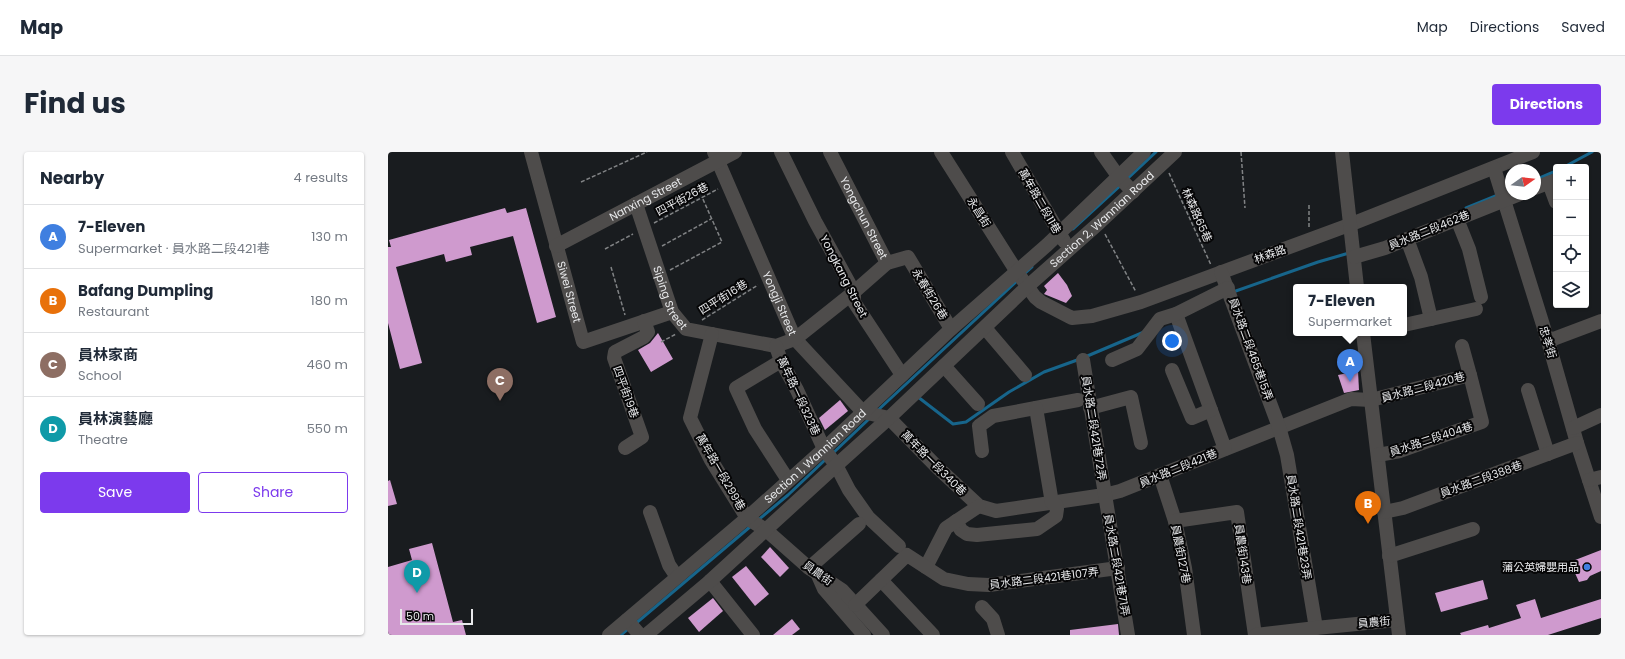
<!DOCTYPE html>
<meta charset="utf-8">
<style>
body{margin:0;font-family:Poppins,"Noto Sans TC",sans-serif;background:#f6f6f7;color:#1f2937}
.controls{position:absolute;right:12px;top:12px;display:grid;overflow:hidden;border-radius:4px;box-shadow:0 1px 3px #0004}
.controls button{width:36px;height:36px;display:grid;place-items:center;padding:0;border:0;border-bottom:1px solid #e0e1e3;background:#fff;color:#1f2937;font:20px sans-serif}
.compass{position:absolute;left:1117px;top:12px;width:36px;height:36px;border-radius:50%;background:#fff;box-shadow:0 1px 3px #0004;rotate:75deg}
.scale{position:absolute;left:12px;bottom:10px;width:73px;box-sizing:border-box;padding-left:4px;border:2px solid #e8e9eb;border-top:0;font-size:11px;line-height:14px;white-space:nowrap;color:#e8e9eb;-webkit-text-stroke:3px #060607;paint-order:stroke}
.you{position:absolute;left:784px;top:189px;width:14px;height:14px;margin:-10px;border:3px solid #fff;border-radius:50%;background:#1a73e8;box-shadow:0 0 0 6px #1a73e833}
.badge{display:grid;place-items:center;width:26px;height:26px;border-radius:50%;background:#7c3aed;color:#fff;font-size:13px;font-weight:700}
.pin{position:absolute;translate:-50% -33px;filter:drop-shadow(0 1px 2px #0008)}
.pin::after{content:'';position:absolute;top:21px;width:14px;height:12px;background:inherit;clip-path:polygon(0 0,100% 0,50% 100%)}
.popup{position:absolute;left:905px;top:132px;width:114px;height:52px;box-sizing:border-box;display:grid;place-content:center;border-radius:4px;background:#fff;filter:drop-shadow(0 1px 3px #0005);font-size:13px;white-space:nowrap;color:#747a83}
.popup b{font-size:15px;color:#1f2937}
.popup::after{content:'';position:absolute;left:50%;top:100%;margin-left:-8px;border:8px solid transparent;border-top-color:#fff}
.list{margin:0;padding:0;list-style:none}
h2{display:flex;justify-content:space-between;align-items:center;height:52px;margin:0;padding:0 16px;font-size:17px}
h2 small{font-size:13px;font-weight:400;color:#747a83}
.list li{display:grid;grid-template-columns:26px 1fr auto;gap:12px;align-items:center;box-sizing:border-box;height:64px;padding:0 16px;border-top:1px solid #e0e1e3}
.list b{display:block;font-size:15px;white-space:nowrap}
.list p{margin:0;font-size:13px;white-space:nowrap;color:#747a83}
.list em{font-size:13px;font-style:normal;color:#747a83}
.actions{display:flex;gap:8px;padding:12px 16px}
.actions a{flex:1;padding:9px 0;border:1px solid #7c3aed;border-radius:4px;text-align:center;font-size:14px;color:#7c3aed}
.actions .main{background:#7c3aed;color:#fff}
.icon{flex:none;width:22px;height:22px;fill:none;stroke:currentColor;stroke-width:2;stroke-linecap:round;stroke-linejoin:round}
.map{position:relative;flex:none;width:1213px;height:483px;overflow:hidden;border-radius:4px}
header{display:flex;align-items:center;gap:24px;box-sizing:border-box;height:56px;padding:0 20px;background:#fff;border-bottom:1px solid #e0e1e3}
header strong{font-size:19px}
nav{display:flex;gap:22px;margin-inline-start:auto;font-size:14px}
.intro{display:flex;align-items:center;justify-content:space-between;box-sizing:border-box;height:96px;padding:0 24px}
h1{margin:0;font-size:28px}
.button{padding:10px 18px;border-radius:4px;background:#7c3aed;color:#fff;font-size:14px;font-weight:700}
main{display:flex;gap:24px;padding:0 24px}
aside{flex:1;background:#fff;border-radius:4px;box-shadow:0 1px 3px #0004}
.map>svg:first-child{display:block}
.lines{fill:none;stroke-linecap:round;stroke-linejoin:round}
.stream{stroke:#17658b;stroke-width:3}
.building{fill:#cf9ace}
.path{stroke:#818385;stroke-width:1.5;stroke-dasharray:4 2;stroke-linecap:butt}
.minor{stroke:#4e4c4b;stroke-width:14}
.shop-dot{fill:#3f7fe0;stroke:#060607;stroke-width:1.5}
.labels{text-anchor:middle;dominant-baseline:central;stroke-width:4;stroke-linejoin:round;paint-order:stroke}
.street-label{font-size:11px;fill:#e8e9eb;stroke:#060607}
.poi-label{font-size:11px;fill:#e8e9eb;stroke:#060607;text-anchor:end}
</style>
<header>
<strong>Map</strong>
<nav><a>Map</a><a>Directions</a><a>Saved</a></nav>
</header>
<div class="intro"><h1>Find us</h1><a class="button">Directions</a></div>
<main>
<aside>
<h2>Nearby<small>4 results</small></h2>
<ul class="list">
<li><span class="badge" style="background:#3f7fe0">A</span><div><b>7-Eleven</b><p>Supermarket · 員水路二段421巷</p></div><em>130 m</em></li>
<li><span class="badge" style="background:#e8710a">B</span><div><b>Bafang Dumpling</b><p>Restaurant</p></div><em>180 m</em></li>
<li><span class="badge" style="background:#8d6e63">C</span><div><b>員林家商</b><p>School</p></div><em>460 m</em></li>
<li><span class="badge" style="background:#0f9aa8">D</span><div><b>員林演藝廳</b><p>Theatre</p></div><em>550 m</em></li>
</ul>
<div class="actions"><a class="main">Save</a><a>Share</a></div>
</aside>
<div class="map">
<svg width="1213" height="483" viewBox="0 0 1213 483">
<rect width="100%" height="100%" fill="#191c1f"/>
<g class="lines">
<!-- stream -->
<g class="stream">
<path d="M1176,15L1204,0"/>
<path d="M738,28L768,0"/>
<path d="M1147,28L1168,19"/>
<path d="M1078,56L1110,43"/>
<path d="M685,77L733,33"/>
<path d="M635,123L644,115"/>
<path d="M845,140L930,110L961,101"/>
<path d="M697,205L756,180"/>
<path d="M530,245L565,272L578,270L621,240L656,220L692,207"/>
<path d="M489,259L630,128"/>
<path d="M444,302L482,266"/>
<path d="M369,369L400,343L438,307"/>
<path d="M247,472L363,374"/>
<path d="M233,483L241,476"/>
</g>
</g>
<!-- building -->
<g class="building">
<path d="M117,56L119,61L138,56L168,165L149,171L125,84L82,95L84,103L58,110L56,102L8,115L34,211L12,217L0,171V95H3L1,88Z"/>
<path d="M670,121L679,133L684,144L678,151L656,142L659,138L656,134Z"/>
<path d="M270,181L285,207L263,220L250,198L262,191Z"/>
<path d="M970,219L971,238L956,241L950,223Z"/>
<path d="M452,248L460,259L437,278L431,266Z"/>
<path d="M2,328L9,352L0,354V329Z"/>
<path d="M44,391L65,470L74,468L78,483H0V415L24,408L21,397Z"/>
<path d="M382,395L401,416L392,425L373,405Z"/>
<path d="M1213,398V419L1202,424L1199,428L1191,430L1182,410Z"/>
<path d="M358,414L381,442L367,454L344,425Z"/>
<path d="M1095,428L1100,447L1053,460L1047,441Z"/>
<path d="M325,446L335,459L311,480L300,466Z"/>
<path d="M1147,447L1153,466L1213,447V466L1160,483H1073L1072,481L1100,473L1101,476L1133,466L1128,453Z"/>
<path d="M404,467L412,477L404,483H385Z"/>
<path d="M730,472L731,483H682V478Z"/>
</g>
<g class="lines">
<!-- path -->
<g class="path">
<path d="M853,0L857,56"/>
<path d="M781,21L823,113"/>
<path d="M193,30L259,0"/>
<path d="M921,53V76"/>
<path d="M266,71L330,37"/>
<path d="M717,82L748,140"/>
<path d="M274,94L323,67"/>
<path d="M217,97L245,82"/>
<path d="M223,115L237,163"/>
<path d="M282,118L334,90L314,45"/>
<path d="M314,168L370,133"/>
<path d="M273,190L288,182"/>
</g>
<!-- minor -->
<g class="minor">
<path id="s1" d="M143,0L195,190L284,160"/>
<path id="s2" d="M326,0L407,187L475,260L501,266L550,316L591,354L608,359L716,343L732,339L963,247L983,248L1082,223L1074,194"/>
<path d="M393,0L427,69L466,140V150L514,223"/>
<path id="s3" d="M442,0L499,111"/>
<path d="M553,0L629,120L647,145L653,150L684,166L704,164L753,150L961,73L1145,0"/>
<path d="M624,0L676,89"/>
<path d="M713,0L730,24L745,40"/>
<path d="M954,0L969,135"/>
<path d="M1106,16L1160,189L1189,291L1213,365"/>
<path d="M1161,31L1168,50"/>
<path d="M1147,36L1168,28"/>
<path id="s4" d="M248,52L284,160L298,177L324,182L388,194L407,187L466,140L499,111L520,105L563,177"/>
<path d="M1069,67L1081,97L1093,145"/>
<path d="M1019,87L1033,125L1043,167"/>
<path id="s5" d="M168,94L347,0"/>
<path d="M966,105L997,96L1132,42"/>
<path d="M833,120L891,275L899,303L928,476"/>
<path d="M788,162L837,297"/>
<path d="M1016,173L1088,157"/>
<path d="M597,176L637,223"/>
<path d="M975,181L1011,483"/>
<path d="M324,182L302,266L323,308L359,366L378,378L421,416L454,438L495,483"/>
<path d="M1160,189L1213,169"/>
<path d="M388,194L393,209L409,238L436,297L448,313L461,338L480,365L511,394"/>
<path d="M695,208L740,483"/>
<path d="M724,208L749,197L772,167L788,162L840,136"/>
<path d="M393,209L348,236L367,277L400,328"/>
<path d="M556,214L590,252"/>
<path d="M784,218L804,266L823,258"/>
<path d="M1140,238L1160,302"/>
<path d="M702,256L743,245L753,291"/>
<path d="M1185,276L1213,263"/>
<path d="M237,296L254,285L226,206L227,200L256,185L260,180L256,169"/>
<path d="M594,299L591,274L605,264L690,248"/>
<path d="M990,303L1012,299L1094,270L1082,223"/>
<path d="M772,323L787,369L797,416L806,483"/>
<path d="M1201,328L1213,325"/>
<path d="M262,360L281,413L289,425"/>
<path d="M996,360L1015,356L1189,291"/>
<path d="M568,369L573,378L579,382L589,383L649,377L668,364L669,357L668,353L664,351L648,256"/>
<path d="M787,369L849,360L867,483"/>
<path d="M1001,404L1085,377"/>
<path d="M538,415L558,376L591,354"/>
<path d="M421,416L471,372"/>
<path d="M429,421L436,437L476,483"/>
<path d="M493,428L545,483"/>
<path d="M322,429L365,483"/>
<path d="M467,453L519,403L556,427L580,432L601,433L730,416"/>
<path d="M594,455L605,467L610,483"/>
<path d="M239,468L252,483"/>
<path id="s6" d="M221,483L359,366L436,297L563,177L659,93L756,0"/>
<path id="s7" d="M258,483L322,429L442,319L501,266L640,134L711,71L787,0"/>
<path d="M868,483L928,476L1009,468"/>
</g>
</g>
<!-- markers -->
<circle class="shop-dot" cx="1199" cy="415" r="4"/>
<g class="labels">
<!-- street labels -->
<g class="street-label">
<text stroke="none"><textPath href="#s5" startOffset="101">Nanxing Street</textPath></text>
<text transform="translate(294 47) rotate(-28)">四平街26巷</text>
<text transform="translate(652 49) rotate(60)">萬年路二段11巷</text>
<text transform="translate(591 60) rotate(58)">永昌街</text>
<text transform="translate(809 63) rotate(66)">林森路65巷</text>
<text stroke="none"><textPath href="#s3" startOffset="74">Yongchun Street</textPath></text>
<text stroke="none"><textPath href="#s7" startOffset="617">Section 2, Wannian Road</textPath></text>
<text transform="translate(1041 78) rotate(-22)">員水路二段462巷</text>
<text transform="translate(882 102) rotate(-20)">林森路</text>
<text transform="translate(456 124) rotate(63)">Yongkang Street</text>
<text stroke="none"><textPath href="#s1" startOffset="145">Siwei Street</textPath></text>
<text transform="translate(542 142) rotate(59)">永春街26巷</text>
<text stroke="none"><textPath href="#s4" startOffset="100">Siping Street</textPath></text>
<text transform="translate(335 145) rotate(-32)">四平街16巷</text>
<text stroke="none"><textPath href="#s2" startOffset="165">Yongji Street</textPath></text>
<text transform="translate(1160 190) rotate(73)">忠孝街</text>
<text transform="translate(863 197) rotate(70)">員水路二段465巷15弄</text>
<text transform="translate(1035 235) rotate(-15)">員水路二段420巷</text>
<text transform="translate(238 240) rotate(70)">四平街19巷</text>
<text transform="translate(411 244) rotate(65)">萬年路一段323巷</text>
<text transform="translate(706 276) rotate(81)">員水路二段421巷72弄</text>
<text transform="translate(1043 287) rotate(-18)">員水路二段404巷</text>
<text stroke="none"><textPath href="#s6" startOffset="273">Section 1, Wannian Road</textPath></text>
<text transform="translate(546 311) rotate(45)">萬年路一段340巷</text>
<text transform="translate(790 316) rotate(-22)">員水路二段421巷</text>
<text transform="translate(333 320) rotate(60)">萬年路一段299巷</text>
<text transform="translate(1093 327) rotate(-20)">員水路二段388巷</text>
<text transform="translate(911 375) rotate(81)">員水路二段421巷23弄</text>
<text transform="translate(793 402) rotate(79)">員農街127巷</text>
<text transform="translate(855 402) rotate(82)">員農街143巷</text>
<text transform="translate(729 413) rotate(80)">員水路二段421巷71弄</text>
<text transform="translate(430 421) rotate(35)">員農街</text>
<text transform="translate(656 426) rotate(-7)">員水路二段421巷107弄</text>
<text transform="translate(986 470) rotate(-5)">員農街</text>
</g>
<!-- poi labels -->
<g class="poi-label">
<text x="1191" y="415">蒲公英婦嬰用品</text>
</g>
</g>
</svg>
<div class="controls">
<button>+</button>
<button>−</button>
<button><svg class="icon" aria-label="locate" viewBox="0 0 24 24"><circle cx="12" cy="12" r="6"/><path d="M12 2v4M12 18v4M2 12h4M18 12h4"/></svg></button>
<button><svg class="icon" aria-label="layers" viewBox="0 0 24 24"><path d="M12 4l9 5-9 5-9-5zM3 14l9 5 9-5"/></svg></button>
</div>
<svg class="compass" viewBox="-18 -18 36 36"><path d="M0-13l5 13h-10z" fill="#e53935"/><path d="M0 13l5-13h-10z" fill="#747a83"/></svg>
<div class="scale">50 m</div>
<div class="you"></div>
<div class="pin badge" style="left:962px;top:230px;background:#3f7fe0">A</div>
<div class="popup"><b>7-Eleven</b>Supermarket</div>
<div class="pin badge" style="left:980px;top:372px;background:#e8710a">B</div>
<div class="pin badge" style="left:112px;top:249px;background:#8d6e63">C</div>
<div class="pin badge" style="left:29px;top:441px;background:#0f9aa8">D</div>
</div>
</main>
